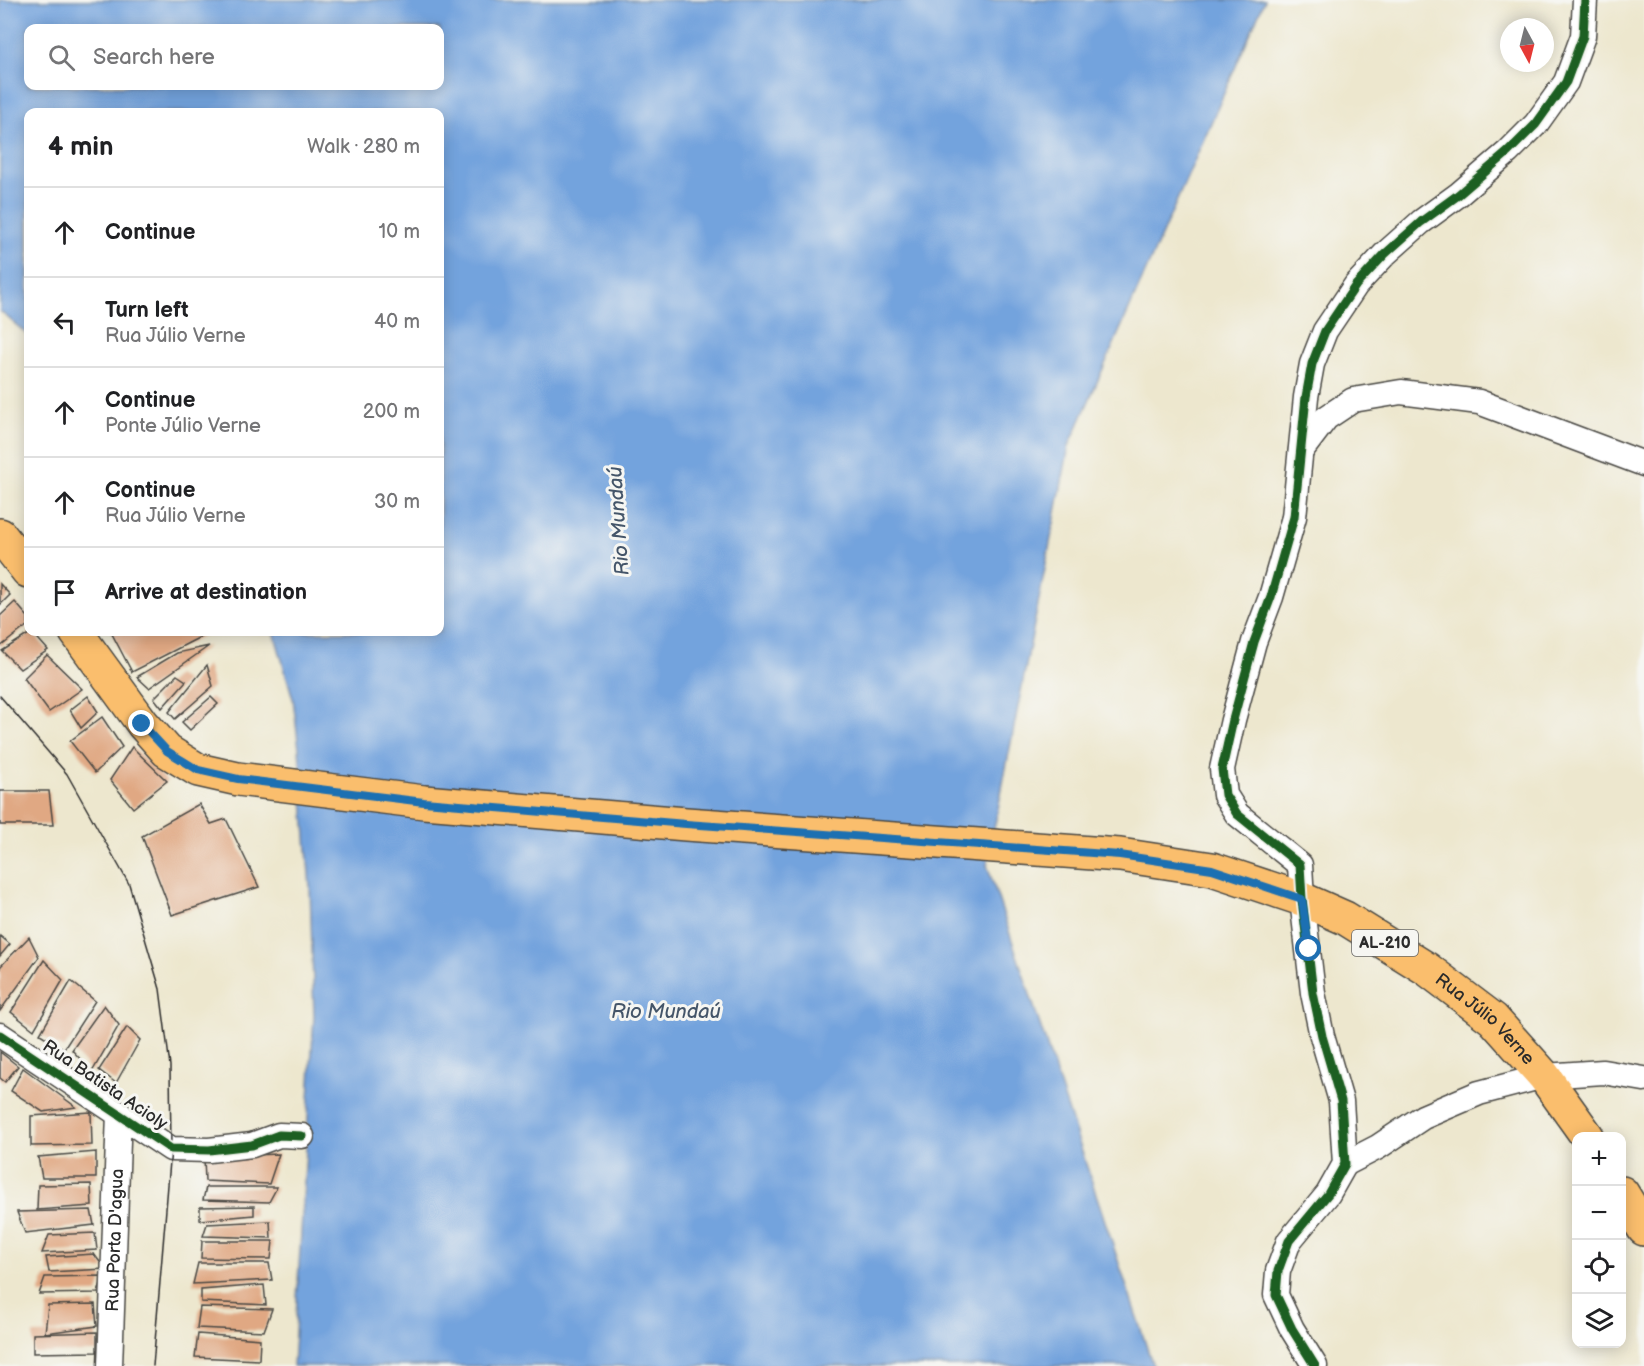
<!DOCTYPE html>
<meta charset="utf-8">
<style>
body{margin:0;font-family:"Balsamiq Sans",sans-serif;background:#f2f2f2;color:#202124}
.controls{position:absolute;right:18px;bottom:18px;display:grid;overflow:hidden;border-radius:12px;box-shadow:0 3px 15px #0003}
.controls button{width:54px;height:54px;display:grid;place-items:center;padding:0;border:0;border-bottom:2px solid #e0e0e0;background:#fff;color:#202124;font:30px sans-serif}
.compass{position:absolute;left:1500px;top:18px;width:54px;height:54px;border-radius:50%;background:#fff;box-shadow:0 3px 15px #0003;rotate:173deg}
.stop{position:absolute;width:18px;height:18px;margin:-14px;border:4px solid #1f6fb2;border-radius:50%;background:#fff}
.stop.end{background:#1f6fb2;border-color:#fff;box-shadow:0 2px 6px #0008}
.list{margin:0;padding:0;list-style:none}
h2{display:flex;justify-content:space-between;align-items:center;height:78px;margin:0;padding:0 24px;font-size:26px}
h2 small{font-size:20px;font-weight:400;color:#757577}
.list li{display:grid;grid-template-columns:39px 1fr auto;gap:18px;align-items:center;box-sizing:border-box;height:90px;padding:0 24px;border-top:2px solid #e0e0e0}
.list b{display:block;font-size:22px;white-space:nowrap}
.list p{margin:0;font-size:20px;white-space:nowrap;color:#757577}
.list em{font-size:20px;font-style:normal;color:#757577}
.icon{flex:none;width:33px;height:33px;fill:none;stroke:currentColor;stroke-width:2;stroke-linecap:round;stroke-linejoin:round}
.map{position:relative;flex:none;width:1644px;height:1366px;overflow:hidden}
.search{position:absolute;background:#fff;box-shadow:0 3px 15px #0003;left:24px;top:24px;width:420px;height:66px;display:flex;align-items:center;gap:15px;box-sizing:border-box;padding:0 21px;border-radius:12px;color:#757577;font-size:22px}
.panel{position:absolute;background:#fff;box-shadow:0 3px 15px #0003;left:24px;top:108px;width:420px;height:528px;border-radius:12px}
.map>svg:first-child{display:block}
.water{fill:#73a3dd;stroke:#4f6784;stroke-width:1.5;fill-rule:evenodd}
.building{fill:#e0a883}
.lines{fill:none;stroke-linecap:round;stroke-linejoin:round}
.street-casing{stroke:#484743;stroke-width:27}
.primary-casing{stroke:#484743;stroke-width:36}
.street{stroke:#fff;stroke-width:24}
.primary{stroke:#fabe6d;stroke-width:33}
.tram{stroke:#2b2b2b;stroke-width:1.5}
.cycleway-casing{stroke:#f6f6f2;stroke-width:13}
.cycleway{stroke:#1b5e20;stroke-width:9}
.route{stroke:#1f6fb2;stroke-width:8}
.labels{text-anchor:middle;dominant-baseline:central;stroke-width:6;stroke-linejoin:round;paint-order:stroke}
.shield{fill:#f6f6f2;stroke:#686867;stroke-width:1.5}
.shield-label{font-size:16px;font-weight:bold;fill:#2b2b2b}
.street-label{font-size:18px;fill:#2b2b2b;stroke:#f6f6f2}
.water-label{font-size:20px;font-style:italic;fill:#445569;stroke:#f6f6f2}
</style>
<div class="map">
<svg width="1644" height="1366" viewBox="0 0 1644 1366">
<rect width="100%" height="100%" fill="#f6f6f2"/>
<filter id="ink" filterUnits="userSpaceOnUse"><feTurbulence type="fractalNoise" baseFrequency=".0167" numOctaves="2"/><feDisplacementMap in="SourceGraphic" scale="12" xChannelSelector="R" yChannelSelector="G"/><feConvolveMatrix kernelMatrix="1 2 1 2 8 2 1 2 1" color-interpolation-filters="sRGB"/></filter>
<filter id="wash" filterUnits="userSpaceOnUse"><feTurbulence type="fractalNoise" baseFrequency=".008" numOctaves="4" result="noise"/><feDisplacementMap in="SourceGraphic" scale="24" xChannelSelector="R" yChannelSelector="G"/><feGaussianBlur stdDeviation="1.35" result="paint"/><feColorMatrix in="noise" values="0 0 0 0 0 0 0 0 0 0 0 0 0 0 0 0 0 1.4 0 .05"/><feComposite in="paint" operator="in"/></filter>
<g filter="url(#wash)">
<rect width="100%" height="100%" fill="#ede7ce"/>
<!-- water -->
<path class="water" d="M0,0H1265L1069,446L987,865L1153,1366H293L314,1016L310,887L299,749L293,699L274,632H440V112H28V335L0,311ZM28,28H440V86H28Z"/>
<g id="blocks">
<!-- building -->
<g class="building">
<path d="M0,584L10,595L0,605Z"/>
<path d="M15,602L28,617V625L0,647V616Z"/>
<path d="M32,632L48,650L20,669L2,651Z"/>
<path d="M111,632H210L132,672Z"/>
<path d="M209,646L149,688L137,677L177,653Z"/>
<path d="M47,655L82,689L49,712L24,678Z"/>
<path d="M207,665L213,686L175,719L169,712Z"/>
<path d="M177,675L186,681L162,708L154,698Z"/>
<path d="M88,696L98,712L81,728L70,710Z"/>
<path d="M211,697L218,704L190,730L182,722Z"/>
<path d="M102,717L122,747L95,773L70,741Z"/>
<path d="M132,747L167,781L133,808L110,780Z"/>
<path d="M0,791H49L53,825H0Z"/>
<path d="M199,804L211,824L226,819L259,887L172,915L142,836Z"/>
<path d="M0,936L10,944L0,956Z"/>
<path d="M29,937L39,957L0,1011V967Z"/>
<path d="M44,960L63,980L34,1030L11,1012Z"/>
<path d="M71,981L95,1001L64,1049L40,1034Z"/>
<path d="M104,1005L119,1025L92,1072L72,1050Z"/>
<path d="M127,1027L140,1040L116,1083L99,1070Z"/>
<path d="M0,1052L18,1066L5,1082L0,1078Z"/>
<path d="M23,1068L76,1107L43,1112L11,1091Z"/>
<path d="M91,1112L92,1145L31,1146V1116Z"/>
<path d="M96,1152V1178H42L38,1157Z"/>
<path d="M279,1154L269,1184L205,1181L204,1157Z"/>
<path d="M91,1184L92,1206L37,1210L38,1185Z"/>
<path d="M206,1187H277L269,1202L203,1200Z"/>
<path d="M254,1206V1215L200,1220V1207Z"/>
<path d="M91,1210L94,1225L25,1233L17,1212Z"/>
<path d="M270,1221L271,1238L203,1236L207,1224Z"/>
<path d="M95,1233L97,1250L42,1253L49,1235Z"/>
<path d="M202,1241H273L271,1259L201,1258Z"/>
<path d="M94,1254L105,1269L49,1272L46,1257Z"/>
<path d="M198,1263H269L272,1280L193,1284Z"/>
<path d="M103,1276L98,1293L39,1294L45,1277Z"/>
<path d="M264,1285L266,1305L201,1302V1290Z"/>
<path d="M95,1304L97,1326L45,1333L48,1305Z"/>
<path d="M200,1307L272,1309L264,1331L197,1328Z"/>
<path d="M97,1332V1352L33,1353V1334Z"/>
<path d="M198,1334L260,1339L259,1360L195,1357Z"/>
</g>
</g>
</g>
<g filter="url(#ink)">
<use href="#blocks" fill-opacity="0" stroke="#484743" stroke-width="1.5"/>
<g class="lines">
<!-- street casing -->
<g class="street-casing">
<g id="street">
<path d="M1301,451L1326,418L1353,400L1401,392L1479,402L1644,464"/>
<path d="M0,1035L171,1149L209,1150L252,1145L279,1135L302,1136"/>
<path d="M1345,1164L1378,1147L1423,1117L1479,1093L1544,1076L1603,1072L1644,1079"/>
<path id="s1" d="M110,1366L119,1113"/>
<path d="M1315,1366L1292,1329L1276,1295L1278,1271L1289,1241L1328,1194L1345,1164L1341,1101L1322,1036L1313,993L1302,899L1300,865L1237,814L1225,795L1222,769L1233,720L1254,642L1271,597L1294,517L1306,397L1312,364L1325,331L1356,285L1385,254L1421,222L1458,195L1508,152L1536,124L1566,82L1583,36L1585,0"/>
</g>
</g>
<!-- primary casing -->
<g class="primary-casing">
<g id="primary">
<path d="M0,535L28,571"/>
<path id="s2" d="M76,632L143,724L167,751L198,770L238,779L424,802L686,824L1120,855L1212,869L1302,899L1345,918L1427,969L1493,1019L1544,1076L1587,1136"/>
<path d="M1622,1193L1644,1229"/>
</g>
</g>
<!-- street -->
<use href="#street" class="street"/>
<!-- primary -->
<use href="#primary" class="primary"/>
<!-- tram -->
<path class="tram" d="M0,696L67,774L129,884L160,989L170,1066L171,1149L153,1366"/>
<!-- cycleway casing -->
<g class="cycleway-casing">
<g id="cycleway">
<path d="M0,1035L171,1149L209,1150L252,1145L279,1135L302,1136"/>
<path d="M1315,1366L1292,1329L1276,1295L1278,1271L1289,1241L1328,1194L1345,1164L1341,1101L1322,1036L1313,993L1302,899L1300,865L1237,814L1225,795L1222,769L1233,720L1254,642L1271,597L1294,517L1306,397L1312,364L1325,331L1356,285L1385,254L1421,222L1458,195L1508,152L1536,124L1566,82L1583,36L1585,0"/>
</g>
</g>
<!-- cycleway -->
<use href="#cycleway" class="cycleway"/>
</g>
</g>
<g class="lines" filter="url(#ink)">
<!-- route -->
<path class="route" d="M142,724L167,751L198,770L238,779L424,802L686,824L1120,855L1212,869L1302,899L1309,949"/>
</g>
<g class="labels">
<!-- shield labels -->
<rect class="shield" x="1352" y="930" width="66" height="26" rx="4.5"/>
<g class="shield-label">
<text x="1385" y="943">AL-210</text>
</g>
<!-- street labels -->
<g class="street-label">
<text stroke="none"><textPath href="#s2" startOffset="1521">Rua Júlio Verne</textPath></text>
<text transform="translate(105 1085) rotate(34)">Rua Batista Acioly</text>
<text stroke="none"><textPath href="#s1" startOffset="126">Rua Porta D'agua</textPath></text>
</g>
<!-- water labels -->
<g class="water-label">
<text transform="translate(619 521) rotate(-94)">Rio Mundaú</text>
<text x="666" y="1012">Rio Mundaú</text>
</g>
</g>
</svg>
<div class="controls">
<button>+</button>
<button>−</button>
<button><svg class="icon" aria-label="locate" viewBox="0 0 24 24"><circle cx="12" cy="12" r="6"/><path d="M12 2v4M12 18v4M2 12h4M18 12h4"/></svg></button>
<button><svg class="icon" aria-label="layers" viewBox="0 0 24 24"><path d="M12 4l9 5-9 5-9-5zM3 14l9 5 9-5"/></svg></button>
</div>
<svg class="compass" viewBox="-18 -18 36 36"><path d="M0-13l5 13h-10z" fill="#e53935"/><path d="M0 13l5-13h-10z" fill="#757577"/></svg>
<div class="stop" style="left:1309px;top:949px"></div>
<div class="stop end" style="left:142px;top:724px"></div>
<div class="search"><svg class="icon" aria-label="search" viewBox="0 0 24 24"><circle cx="10" cy="10" r="6"/><path d="M15 15l6 6"/></svg>Search here</div>
<section class="panel">
<h2>4 min<small>Walk · 280 m</small></h2>
<ul class="list">
<li><svg class="icon" aria-label="ahead" viewBox="0 0 24 24"><path d="M12 20V5M6 11l6-6 6 6"/></svg><div><b>Continue</b></div><em>10 m</em></li>
<li><svg class="icon" aria-label="left" viewBox="0 0 24 24"><path d="M17 20v-9H6M10 6l-5 5 5 5"/></svg><div><b>Turn left</b><p>Rua Júlio Verne</p></div><em>40 m</em></li>
<li><svg class="icon" aria-label="ahead" viewBox="0 0 24 24"><path d="M12 20V5M6 11l6-6 6 6"/></svg><div><b>Continue</b><p>Ponte Júlio Verne</p></div><em>200 m</em></li>
<li><svg class="icon" aria-label="ahead" viewBox="0 0 24 24"><path d="M12 20V5M6 11l6-6 6 6"/></svg><div><b>Continue</b><p>Rua Júlio Verne</p></div><em>30 m</em></li>
<li><svg class="icon" aria-label="arrive" viewBox="0 0 24 24"><path d="M6 21V4h12l-3 4 3 4H6"/></svg><div><b>Arrive at destination</b></div></li>
</ul>
</section>
</div>
